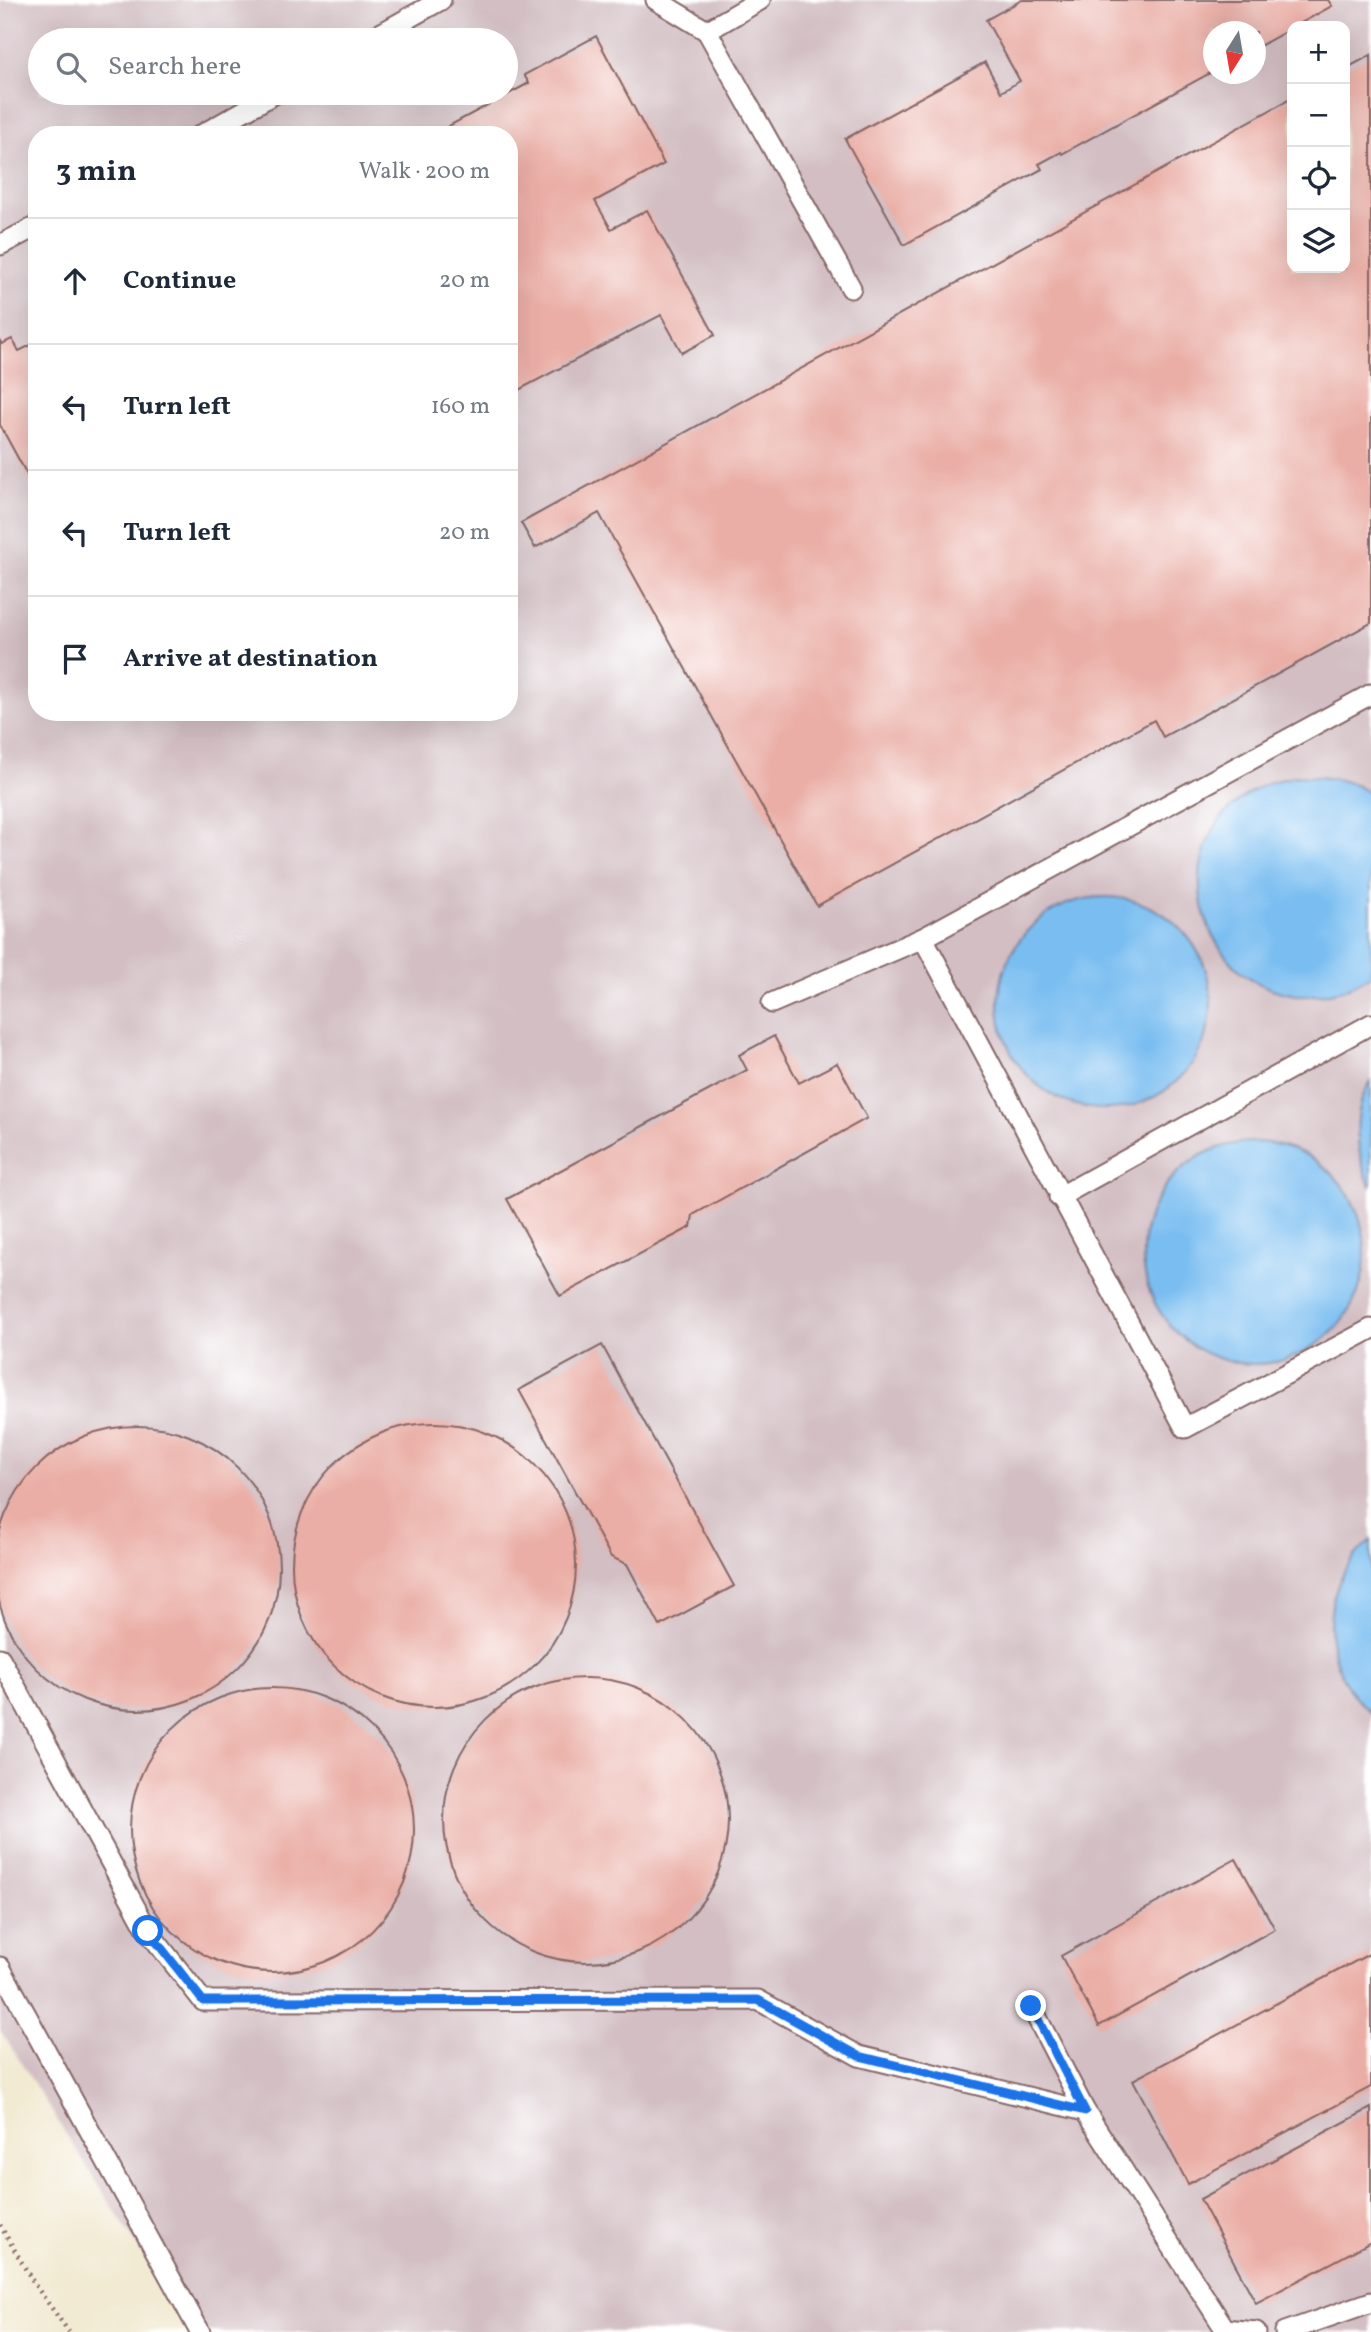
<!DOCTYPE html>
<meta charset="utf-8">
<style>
body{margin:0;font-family:Vollkorn,serif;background:#f2f2f3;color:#1f2937}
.controls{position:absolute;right:21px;top:21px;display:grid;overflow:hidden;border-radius:14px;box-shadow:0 7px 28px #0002}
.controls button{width:63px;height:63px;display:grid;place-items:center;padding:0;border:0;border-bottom:2px solid #e0e1e3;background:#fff;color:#1f2937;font:35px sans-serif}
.compass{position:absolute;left:1203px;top:21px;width:63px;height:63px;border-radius:50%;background:#fff;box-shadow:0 7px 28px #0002;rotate:191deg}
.stop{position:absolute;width:21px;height:21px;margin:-16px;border:5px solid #1a73e8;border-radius:50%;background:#fff}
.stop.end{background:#1a73e8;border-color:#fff;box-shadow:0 2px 7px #0008}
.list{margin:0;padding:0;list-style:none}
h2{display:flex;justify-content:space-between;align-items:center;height:91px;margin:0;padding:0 28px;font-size:30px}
h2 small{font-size:23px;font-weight:400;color:#747a83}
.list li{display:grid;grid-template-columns:46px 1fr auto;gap:21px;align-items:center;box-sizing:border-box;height:126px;padding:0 28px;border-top:2px solid #e0e1e3}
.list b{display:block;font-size:26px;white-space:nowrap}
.list em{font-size:23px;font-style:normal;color:#747a83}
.icon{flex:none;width:38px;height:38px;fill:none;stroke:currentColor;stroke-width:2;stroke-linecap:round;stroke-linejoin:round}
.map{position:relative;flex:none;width:1371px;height:2332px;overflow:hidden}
.search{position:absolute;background:#fff;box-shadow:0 7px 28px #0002;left:28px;top:28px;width:490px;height:77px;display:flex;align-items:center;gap:18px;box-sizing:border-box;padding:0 24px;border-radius:38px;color:#747a83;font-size:26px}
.panel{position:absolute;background:#fff;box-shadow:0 7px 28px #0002;left:28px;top:126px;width:490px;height:595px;border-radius:28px}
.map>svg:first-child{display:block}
.industrial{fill:#d2bec3;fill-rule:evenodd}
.water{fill:#7abef1;stroke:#626e8e;stroke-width:2}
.building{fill:#eaaea6}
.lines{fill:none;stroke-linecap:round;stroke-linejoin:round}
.lane-casing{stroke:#856666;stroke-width:23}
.path{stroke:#856666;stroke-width:4.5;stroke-dasharray:2 5;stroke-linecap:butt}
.lane{stroke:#fff;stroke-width:19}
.route{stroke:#1a73e8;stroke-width:9}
</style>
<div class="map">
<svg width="1371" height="2332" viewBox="0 0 1371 2332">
<rect width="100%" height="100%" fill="#fff"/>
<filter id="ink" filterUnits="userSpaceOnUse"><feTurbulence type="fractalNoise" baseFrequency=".0143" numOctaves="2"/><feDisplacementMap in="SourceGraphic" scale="14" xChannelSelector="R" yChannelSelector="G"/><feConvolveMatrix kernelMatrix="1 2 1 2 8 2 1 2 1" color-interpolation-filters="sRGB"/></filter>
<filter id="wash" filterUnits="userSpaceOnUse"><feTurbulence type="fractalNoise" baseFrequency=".00686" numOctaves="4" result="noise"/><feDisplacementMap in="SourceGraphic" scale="28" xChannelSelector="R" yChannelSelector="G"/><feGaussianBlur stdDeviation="1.57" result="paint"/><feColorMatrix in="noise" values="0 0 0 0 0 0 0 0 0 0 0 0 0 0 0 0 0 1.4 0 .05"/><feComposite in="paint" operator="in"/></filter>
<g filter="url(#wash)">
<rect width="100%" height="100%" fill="#f2ead3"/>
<!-- industrial -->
<path class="industrial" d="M0,0H1371V2332H192L0,2030ZM1292,26H1345V268H1292ZM1214,32H1256V74H1214ZM40,40H506V93H40ZM37,135H509V712H37Z"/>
<!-- water -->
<g class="water">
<path d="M1296,776C1321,777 1350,777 1371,795V975C1362,980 1352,987 1342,990C1213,1028 1142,848 1260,787C1270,781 1284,779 1296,776Z"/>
<circle cx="1105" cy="1003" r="106"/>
<path d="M1371,1081V1188C1356,1155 1350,1113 1371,1081Z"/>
<circle cx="1254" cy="1253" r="111"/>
<path d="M1371,1540V1713C1363,1705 1351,1694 1346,1684C1318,1634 1328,1576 1371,1540Z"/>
</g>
<g id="blocks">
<!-- building -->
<g class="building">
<path d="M1022,0H1328L1332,6L1256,48V32H1214V71L1062,154L1061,152L1039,164L1042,169L904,245L845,139L985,62L1001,92L1020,81L986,20Z"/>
<path d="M596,36L664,164L595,201L611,229L647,210L715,335L682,353L661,315L511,394L509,391V135H447L443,129L529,83L524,75Z"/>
<path d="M1371,55V623L1163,737L1154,720L817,906L599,513L535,548L521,523L1292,98V268H1345V69Z"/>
<path d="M12,339L19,351L37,342V493L0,425V341L2,344Z"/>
<path d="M774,1036L799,1083L837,1063L867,1118L693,1215L691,1227L560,1296L507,1199L747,1070L739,1055Z"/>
<path d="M602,1345L734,1586L660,1626L627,1564L611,1557L519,1390Z"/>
<circle cx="434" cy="1565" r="142"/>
<circle cx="137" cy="1568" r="142"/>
<circle cx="586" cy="1820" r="142"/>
<circle cx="272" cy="1830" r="142"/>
<path d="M1236,1859L1275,1929L1099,2026L1061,1956Z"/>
<path d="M1371,1953V2087L1188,2184L1133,2080Z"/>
<path d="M1371,2108V2242L1256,2303L1200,2199Z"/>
</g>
</g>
</g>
<g filter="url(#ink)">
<use href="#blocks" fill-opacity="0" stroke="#856666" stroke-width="2"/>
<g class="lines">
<!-- lane casing -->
<g class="lane-casing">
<g id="lane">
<path d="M656,0L707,31"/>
<path d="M760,0L707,31L851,288"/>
<path d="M369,40L441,0"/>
<path d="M201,135L276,93"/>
<path d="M0,245L37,226"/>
<path d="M923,938L1185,1428L1371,1329"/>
<path d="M772,1003L923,938L1371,694"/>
<path d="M1059,1197L1371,1024"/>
<path d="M0,1658L148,1931L203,2001L758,2000L859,2056L1085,2111"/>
<path d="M0,1967L200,2332"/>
<path d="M1031,2006L1085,2111L1225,2329L1256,2332"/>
<path d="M1285,2332L1371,2302"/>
</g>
</g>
<!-- path -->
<path class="path" d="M0,2225L35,2285L69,2332"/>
<!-- lane -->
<use href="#lane" class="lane"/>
</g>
</g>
<g class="lines" filter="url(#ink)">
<!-- route -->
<path class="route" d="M148,1931L203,2001L758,2000L859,2056L1085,2111L1031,2006"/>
</g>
</svg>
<div class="controls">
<button>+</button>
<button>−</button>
<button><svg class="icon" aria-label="locate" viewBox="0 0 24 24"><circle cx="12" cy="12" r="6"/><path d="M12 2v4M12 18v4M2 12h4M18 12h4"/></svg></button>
<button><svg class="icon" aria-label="layers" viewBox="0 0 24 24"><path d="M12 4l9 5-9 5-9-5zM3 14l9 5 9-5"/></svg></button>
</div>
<svg class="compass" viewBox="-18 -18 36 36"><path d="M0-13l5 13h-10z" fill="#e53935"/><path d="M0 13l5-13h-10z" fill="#747a83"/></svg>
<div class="stop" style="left:148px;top:1931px"></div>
<div class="stop end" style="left:1031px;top:2006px"></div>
<div class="search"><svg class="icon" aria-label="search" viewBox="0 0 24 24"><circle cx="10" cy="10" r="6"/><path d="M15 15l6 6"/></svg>Search here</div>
<section class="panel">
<h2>3 min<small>Walk · 200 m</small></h2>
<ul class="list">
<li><svg class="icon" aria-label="ahead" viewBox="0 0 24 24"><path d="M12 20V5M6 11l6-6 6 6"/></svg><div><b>Continue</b></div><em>20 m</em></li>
<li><svg class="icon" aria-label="left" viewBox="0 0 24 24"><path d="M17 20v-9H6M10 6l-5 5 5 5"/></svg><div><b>Turn left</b></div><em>160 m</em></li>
<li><svg class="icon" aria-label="left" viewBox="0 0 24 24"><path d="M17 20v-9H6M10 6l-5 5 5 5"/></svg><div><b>Turn left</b></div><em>20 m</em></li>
<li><svg class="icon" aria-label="arrive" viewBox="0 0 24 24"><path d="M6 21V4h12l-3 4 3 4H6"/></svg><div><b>Arrive at destination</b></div></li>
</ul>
</section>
</div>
